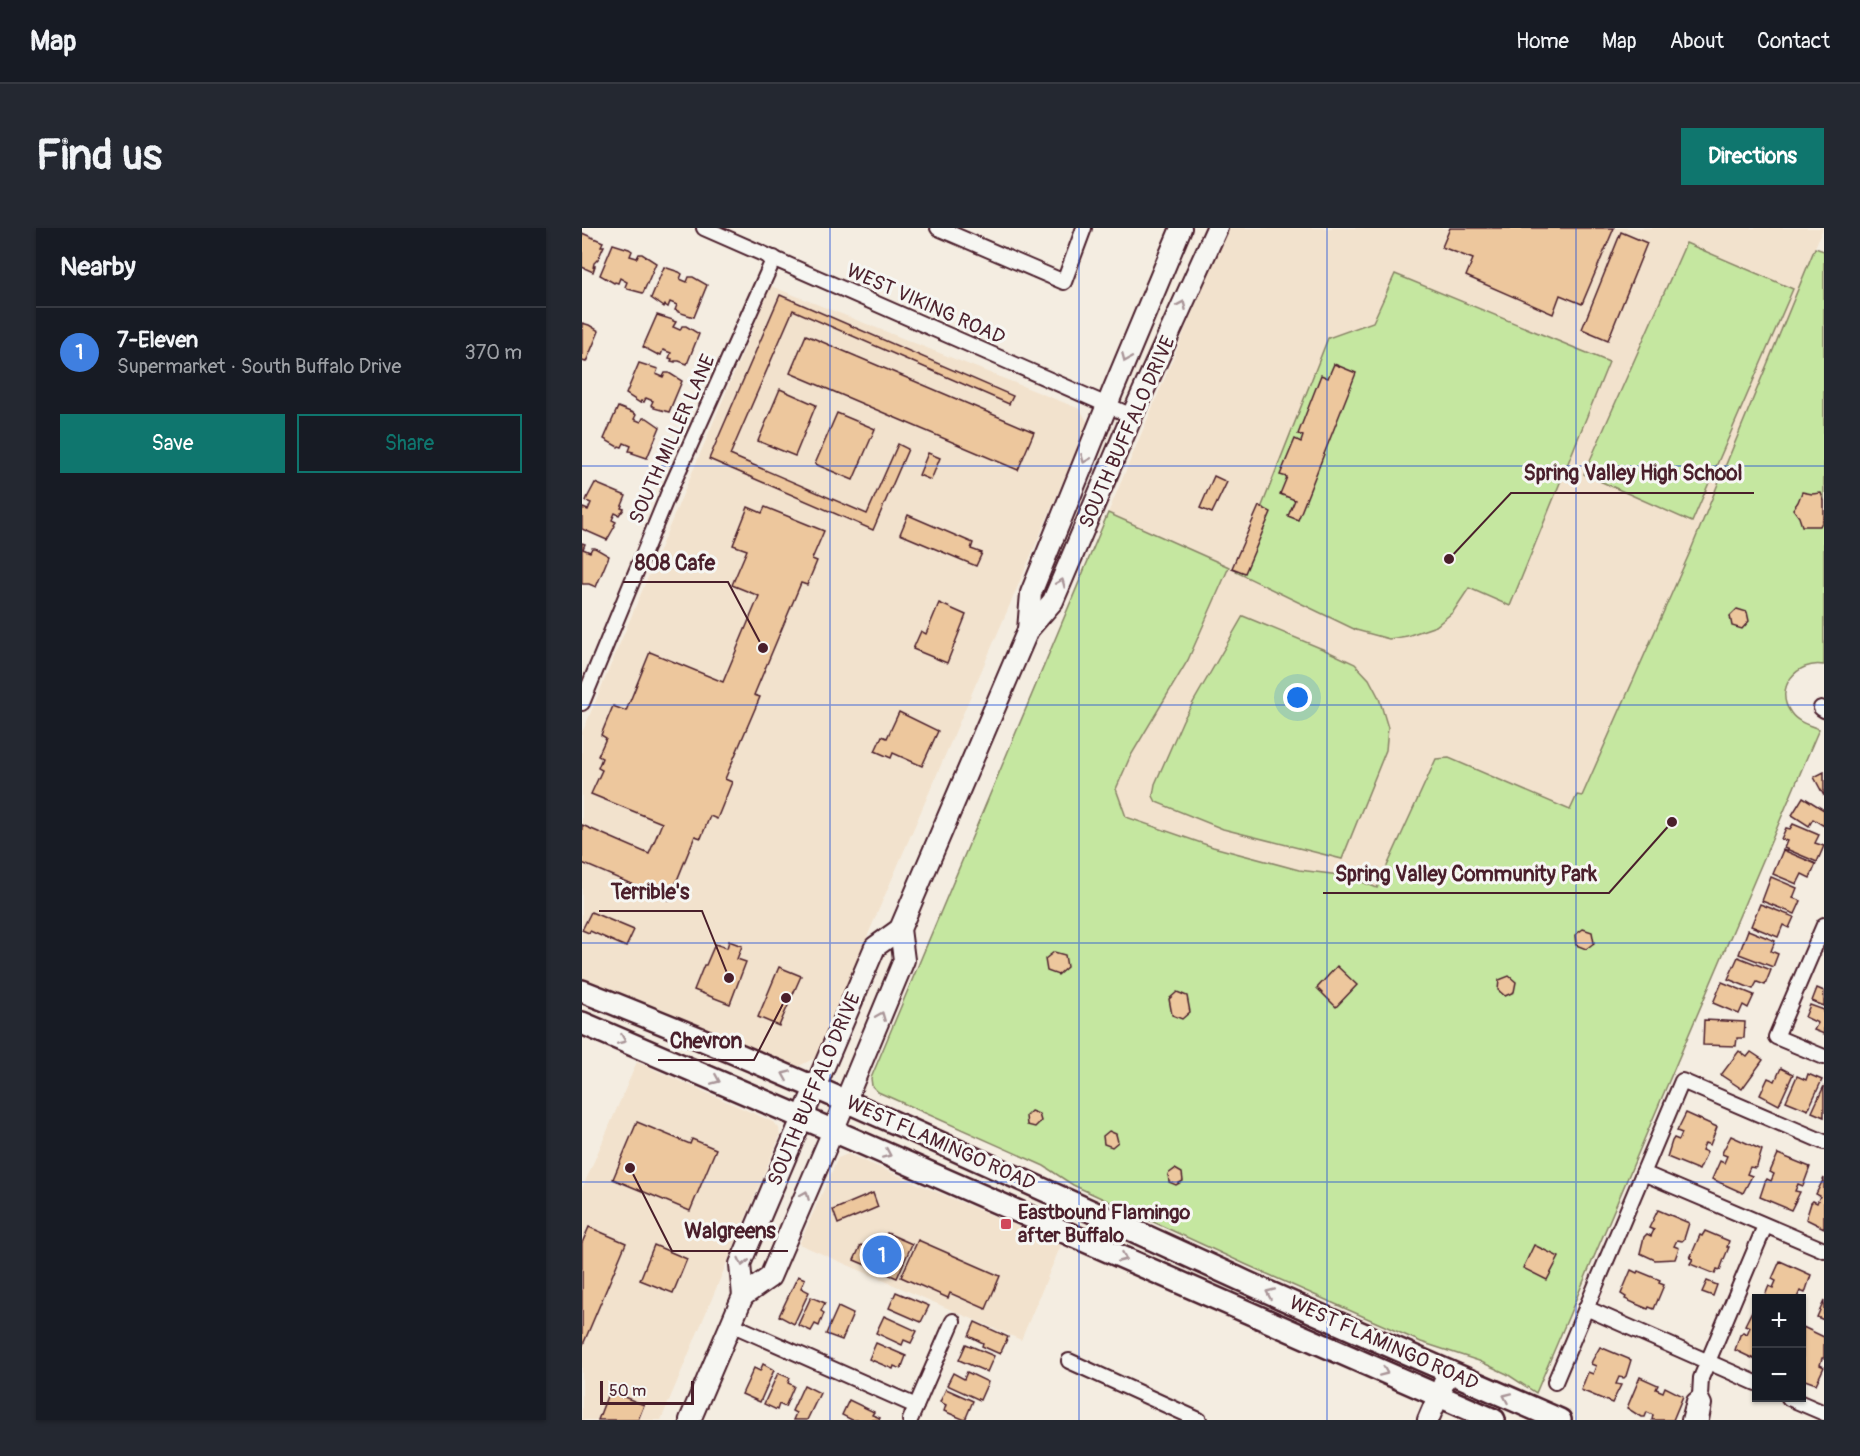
<!DOCTYPE html>
<meta charset="utf-8">
<style>
body{margin:0;font-family:Pangolin,sans-serif;background:#242831;color:#f1f3f6}
.controls{position:absolute;right:18px;bottom:18px;display:grid;overflow:hidden;border-radius:0px;box-shadow:0 2px 4px #0004}
.controls button{width:54px;height:54px;display:grid;place-items:center;padding:0;border:0;border-bottom:2px solid #363941;background:#171b24;color:#f1f3f6;font:30px sans-serif}
.scale{position:absolute;left:18px;bottom:15px;width:94px;box-sizing:border-box;padding-left:6px;border:3px solid #4a1f2b;border-top:0;font-size:16px;line-height:21px;white-space:nowrap;color:#4a1f2b;-webkit-text-stroke:4px #f6f6f2;paint-order:stroke}
.you{position:absolute;left:716px;top:470px;width:21px;height:21px;margin:-15px;border:4px solid #fff;border-radius:50%;background:#1a73e8;box-shadow:0 0 0 9px #1a73e833}
.badge{display:grid;place-items:center;width:39px;height:39px;border-radius:50%;background:#0f766e;color:#fff;font-size:20px;font-weight:700}
.pin{position:absolute;translate:-50% -50%;border:3px solid #fff;box-shadow:0 2px 6px #0006}
.list{margin:0;padding:0;list-style:none}
h2{display:flex;justify-content:space-between;align-items:center;height:78px;margin:0;padding:0 24px;font-size:26px}
h2 small{font-size:20px;font-weight:400;color:#9ea1a6}
.list li{display:grid;grid-template-columns:39px 1fr auto;gap:18px;align-items:center;box-sizing:border-box;height:90px;padding:0 24px;border-top:2px solid #363941}
.list b{display:block;font-size:22px;white-space:nowrap}
.list p{margin:0;font-size:20px;white-space:nowrap;color:#9ea1a6}
.list em{font-size:20px;font-style:normal;color:#9ea1a6}
.actions{display:flex;gap:12px;padding:18px 24px}
.actions a{flex:1;padding:14px 0;border:2px solid #0f766e;border-radius:0px;text-align:center;font-size:21px;color:#0f766e}
.actions .main{background:#0f766e;color:#fff}
.map{position:relative;flex:none;width:1242px;height:1192px;overflow:hidden;border-radius:0px}
header{display:flex;align-items:center;gap:36px;box-sizing:border-box;height:84px;padding:0 30px;background:#171b24;border-bottom:2px solid #363941}
header strong{font-size:28px}
nav{display:flex;gap:33px;margin-inline-start:auto;font-size:21px}
.intro{display:flex;align-items:center;justify-content:space-between;box-sizing:border-box;height:144px;padding:0 36px}
h1{margin:0;font-size:42px}
.button{padding:15px 27px;border-radius:0px;background:#0f766e;color:#fff;font-size:21px;font-weight:700}
main{display:flex;gap:36px;padding:0 36px}
aside{flex:1;background:#171b24;border-radius:0px;box-shadow:0 2px 4px #0004}
.map>svg:first-child{display:block}
.built{fill:#f2e2cd}
.green{fill:#c5e7a0;stroke:#888366;stroke-width:1.5}
.building{fill:#edc79d;stroke:#4a1f2b;stroke-width:1.5}
.lines{fill:none;stroke-linecap:round;stroke-linejoin:round}
.street-casing{stroke:#4a1f2b;stroke-width:18}
.secondary-casing{stroke:#4a1f2b;stroke-width:24}
.primary-casing{stroke:#4a1f2b;stroke-width:26}
.street{stroke:#f6f6f2;stroke-width:14}
.secondary{stroke:#f6f6f2;stroke-width:20}
.primary{stroke:#f6f6f2;stroke-width:21}
.oneway{stroke:#a99598}
.grid{fill:none;stroke:#1d4ed8;stroke-width:1.5;stroke-opacity:0.55}
.poi-dot{fill:#d1495b;stroke:#f6f6f2;stroke-width:2}
.labels{text-anchor:middle;dominant-baseline:central;stroke-width:6;stroke-linejoin:round;paint-order:stroke}
.street-label{font-size:20px;fill:#4a1f2b;stroke:#f6f6f2}
.poi-label{font-size:20px;font-weight:bold;fill:#4a1f2b;stroke:#f6f6f2;text-anchor:start}
.leader{fill:none;stroke:#4a1f2b;stroke-width:2}
.callout-dot{fill:#4a1f2b;stroke:#f6f6f2;stroke-width:2}
.callout-label{font-size:21px;text-anchor:middle;font-weight:bold;fill:#4a1f2b;stroke:#f6f6f2;stroke-width:6;stroke-linejoin:round;paint-order:stroke}
</style>
<header>
<strong>Map</strong>
<nav><a>Home</a><a>Map</a><a>About</a><a>Contact</a></nav>
</header>
<div class="intro"><h1>Find us</h1><a class="button">Directions</a></div>
<main>
<aside>
<h2>Nearby<small></small></h2>
<ul class="list">
<li><span class="badge" style="background:#3f7fe0">1</span><div><b>7-Eleven</b><p>Supermarket · South Buffalo Drive</p></div><em>370 m</em></li>
</ul>
<div class="actions"><a class="main">Save</a><a>Share</a></div>
</aside>
<div class="map">
<svg width="1242" height="1192" viewBox="0 0 1242 1192">
<rect width="100%" height="100%" fill="#f4ede1"/>
<filter id="ink" filterUnits="userSpaceOnUse"><feTurbulence type="fractalNoise" baseFrequency=".0167" numOctaves="2"/><feDisplacementMap in="SourceGraphic" scale="12" xChannelSelector="R" yChannelSelector="G"/><feConvolveMatrix kernelMatrix="1 2 1 2 8 2 1 2 1" color-interpolation-filters="sRGB"/></filter>
<g filter="url(#ink)">
<!-- built -->
<g class="built">
<path d="M646,0H1241L1108,324L1000,569L995,567L988,583L816,669L766,648L717,642L631,619L570,599L544,589L534,561L548,529L606,432L647,339L526,285Z"/>
<path d="M189,58L498,181L506,195L233,830L215,839L0,751V505Z"/>
<path d="M55,834L191,894L197,900L198,908L79,1192H0V961Z"/>
<path d="M266,926L479,1017L439,1112L217,1016L256,930Z"/>
</g>
<!-- green -->
<g class="green">
<path d="M1104,15L1211,61L1110,294L1002,246Z"/>
<path d="M1233,20L1242,23V437C1215,432 1191,461 1209,485C1215,494 1227,497 1237,501L954,1165L925,1146L897,1133L839,1114L665,1037L491,957L462,938L296,864L290,858L289,850L526,285L647,339L606,432L548,529L534,561L544,589L631,619L717,642L766,648L795,660L854,531L867,530L988,582L995,567L1000,568L1108,324Z"/>
<path d="M813,46L1027,134L928,378L887,360L871,384L854,398L825,408L807,411L774,402L654,344L746,110L791,94Z"/>
<path d="M661,388L743,422L773,436L787,451L797,470L806,500L804,522L760,631L641,601L574,574L571,568L573,556L601,492Z"/>
</g>
<!-- building -->
<g class="building">
<path d="M868,0H1032L1000,76L978,67L971,86L884,48L891,31L860,19Z"/>
<path d="M1039,4L1065,15L1026,112L1000,101Z"/>
<path d="M0,5L21,14L19,18H22L16,31L12,35L11,40L12,38H13L11,44L0,39Z"/>
<path d="M31,16L47,21L50,23L48,28L55,30L57,26H60L74,35L61,65L46,61L43,59L45,54L38,50L36,55L33,54L32,55L18,47Z"/>
<path d="M82,39L97,44L100,46L98,51L105,54L107,49H111L125,57L112,89L96,84V83L93,82L95,77L88,74L86,79L83,77L82,79L69,70Z"/>
<path d="M198,67L431,168L427,176L211,82L148,227L285,286L316,216L326,221L291,302L127,231Z"/>
<path d="M75,87L91,92V93L94,94L91,99L98,102L100,98H104L117,106L105,136L97,133H93V134L89,133L90,131L87,130L89,125L81,122L79,127L76,126V127L61,119Z"/>
<path d="M0,95L7,97L17,103L4,134L0,133Z"/>
<path d="M224,107L452,204L436,242L208,145Z"/>
<path d="M57,135L76,141L74,146L81,149L83,145H87L100,153L87,184L72,180V179L69,177L71,173L64,170L62,174L59,173L58,175L44,166Z"/>
<path d="M752,136L774,145L716,292L706,288L713,272L698,266L705,249L698,247L713,211L719,214L721,208L716,206L739,147L746,150Z"/>
<path d="M198,161L234,177L213,228L176,213Z"/>
<path d="M36,179L51,185L54,187L52,191L59,194L61,190H65L78,199L65,230L50,225L51,224L47,223L49,218L42,215L40,219L37,218L36,219L22,211Z"/>
<path d="M255,185L293,201L271,252L233,236Z"/>
<path d="M346,225L358,230L349,252L337,247Z"/>
<path d="M632,248L645,254L630,285L618,280Z"/>
<path d="M13,255L44,268L39,280L42,281L40,284H39L37,287L33,285L30,292L34,294L32,297L33,298L25,312L0,301V283L1,280L6,282L9,275L4,273L5,270Z"/>
<path d="M1220,264L1230,266L1239,265L1242,273V290L1238,298H1220L1217,289L1211,281L1216,274Z"/>
<path d="M677,278L689,284L663,345L650,340Z"/>
<path d="M166,279L180,285L183,279L242,303L230,331L235,333L225,357L219,355L172,467L178,469L143,551L150,554L135,591L128,588L119,610L113,608L87,672L0,635V597L67,626L80,595L9,566L20,542L16,540L20,530L16,528L24,510L19,507L31,478L44,483L68,424L141,454L177,368L150,357L165,322L151,317Z"/>
<path d="M326,287L391,315L389,321L400,325L394,338L318,306Z"/>
<path d="M0,315L3,316L1,321L8,324L10,320H13L27,328L14,359L7,356H0Z"/>
<path d="M357,375L384,387L365,435L331,421L339,403L344,406Z"/>
<path d="M1155,381L1165,384L1167,393L1160,401L1150,398L1148,388Z"/>
<path d="M317,484L356,503L340,538L311,525L309,530L293,523L300,508L305,510Z"/>
<path d="M1242,544V568L1232,549Z"/>
<path d="M1221,569L1242,582V598L1231,591L1227,598L1210,587Z"/>
<path d="M1211,596L1237,607L1233,615L1242,618L1235,634L1202,620L1205,613L1199,611L1204,600L1208,601Z"/>
<path d="M1201,622L1234,636L1228,650L1220,646L1215,656L1191,646Z"/>
<path d="M1189,649L1215,660L1211,670L1219,673L1213,686L1180,673Z"/>
<path d="M1178,676L1212,689L1207,700L1201,697L1196,709L1169,698Z"/>
<path d="M9,684L52,702L44,719L8,703L7,705L0,702Z"/>
<path d="M1001,701L1010,704L1012,715L1004,721L994,717L993,707Z"/>
<path d="M1166,702L1193,713L1189,723L1196,726L1191,739L1157,726Z"/>
<path d="M147,713L160,718L155,731L164,734L148,776L112,762L122,737H124L133,716L145,720Z"/>
<path d="M472,724L483,727L485,739L476,747L465,743L463,731Z"/>
<path d="M1156,729L1189,742L1183,757L1175,754L1171,761L1146,751Z"/>
<path d="M755,738L775,757L754,779L735,760Z"/>
<path d="M197,739L219,748L197,798L176,789Z"/>
<path d="M927,748L934,754L932,764L923,768L916,762L917,752Z"/>
<path d="M1140,754L1172,767L1166,780L1161,777L1157,786L1131,775Z"/>
<path d="M1235,760L1242,763V778L1230,773Z"/>
<path d="M595,764L605,768L608,784L600,791L590,787L587,771Z"/>
<path d="M1228,777L1242,782V806L1232,802L1236,795L1223,789Z"/>
<path d="M1122,792L1163,794L1162,810H1155L1154,818L1121,817Z"/>
<path d="M1157,823L1165,829L1169,824L1181,832L1160,861L1139,847Z"/>
<path d="M1199,840L1211,846L1197,877L1178,867L1186,850L1193,853Z"/>
<path d="M1226,846L1240,852L1226,882L1204,873L1215,848L1224,852Z"/>
<path d="M1242,858V889L1230,884Z"/>
<path d="M449,883L457,886L459,893L453,899L445,897L444,888Z"/>
<path d="M1104,885L1135,899L1128,917L1123,915L1120,922L1125,924L1117,942L1085,929L1090,913L1092,910L1097,912L1100,905L1095,903Z"/>
<path d="M55,894L108,916L110,911L134,921L108,983L31,951Z"/>
<path d="M527,903L534,906L536,914L530,919L522,916L521,908Z"/>
<path d="M1149,908L1180,922L1175,938L1173,940L1168,939L1165,946L1170,948L1161,965L1130,951L1138,933L1142,935L1145,928L1140,926L1141,923Z"/>
<path d="M1196,926L1228,939L1221,958L1216,956L1213,963L1218,964L1209,982L1178,969L1183,954L1185,951L1189,953L1192,946L1188,944Z"/>
<path d="M593,941L600,945L601,953L594,957L587,954L586,946Z"/>
<path d="M1242,950V1000L1224,991L1229,975L1231,973L1235,975L1238,968L1234,966Z"/>
<path d="M291,965L296,979L256,996L251,982Z"/>
<path d="M1076,982L1107,995L1102,1011L1100,1013L1095,1012L1092,1018L1097,1020L1093,1031L1073,1032L1058,1025L1062,1009L1065,1006L1069,1008L1072,1002L1067,1000Z"/>
<path d="M7,999L44,1015L0,1119V1015Z"/>
<path d="M1123,1003L1147,1013L1145,1019H1147L1142,1031L1138,1042L1135,1041L1133,1046L1108,1036L1111,1031L1108,1030L1118,1007L1120,1008Z"/>
<path d="M305,1005L330,1016L315,1050L272,1032L279,1017L285,1020L289,1012L300,1017Z"/>
<path d="M336,1012L418,1048L404,1081L368,1065L366,1070L319,1049Z"/>
<path d="M72,1017L105,1031L91,1065L58,1052Z"/>
<path d="M952,1017L977,1029L965,1052L941,1040Z"/>
<path d="M1198,1033L1229,1047L1223,1065L1218,1063L1215,1070H1218H1182L1186,1060L1187,1058L1191,1060L1194,1053L1190,1051Z"/>
<path d="M1049,1042L1055,1045L1056,1043L1078,1052L1077,1055L1082,1057L1072,1081L1067,1079L1066,1081L1054,1076L1043,1071L1044,1069L1039,1066Z"/>
<path d="M216,1048L223,1051L219,1060L227,1064L212,1096L197,1088Z"/>
<path d="M1125,1053L1135,1057L1131,1068L1120,1064Z"/>
<path d="M314,1064L347,1078L339,1094L307,1080Z"/>
<path d="M229,1069L243,1075L239,1083L242,1085L237,1098L233,1096L229,1103L216,1097Z"/>
<path d="M1242,1073V1092L1235,1089Z"/>
<path d="M256,1079L271,1086L260,1112L244,1106Z"/>
<path d="M1172,1079L1174,1080V1132L1153,1122L1158,1107L1161,1104L1165,1106L1168,1099L1163,1097Z"/>
<path d="M302,1088L335,1103L329,1115L322,1112L320,1117L294,1105Z"/>
<path d="M393,1094L426,1109L418,1126L400,1118L401,1115L387,1108Z"/>
<path d="M1221,1099L1242,1109V1130H1240L1238,1137L1242,1139L1234,1156L1220,1151Z"/>
<path d="M294,1115L324,1128L319,1141L312,1138L311,1141L287,1131Z"/>
<path d="M384,1116L412,1128L405,1144L377,1132Z"/>
<path d="M1018,1119L1049,1132L1044,1148L1042,1150L1037,1149L1034,1156L1039,1157L1030,1175L999,1162L1006,1144L1011,1146L1014,1138L1009,1136L1010,1133Z"/>
<path d="M181,1136L192,1142L178,1174L160,1166L172,1140L178,1143Z"/>
<path d="M385,1144L406,1154L398,1172L365,1157L371,1145L382,1151Z"/>
<path d="M196,1145L208,1150L206,1155L212,1158L203,1179L197,1176L195,1182L182,1176Z"/>
<path d="M1058,1149L1076,1157L1074,1161L1081,1164L1083,1159L1101,1168L1091,1192H1070L1071,1187L1065,1184L1063,1189H1059L1045,1180Z"/>
<path d="M222,1157L238,1165L225,1192H211L214,1185L210,1183Z"/>
<path d="M364,1161L391,1173L383,1192L362,1183L364,1177L358,1174Z"/>
<path d="M27,1163L62,1177L56,1192H16Z"/>
<path d="M267,1172L292,1184L290,1187L298,1190L297,1192H270L260,1187Z"/>
</g>
<g class="lines">
<!-- street casing -->
<g class="street-casing">
<g id="street">
<path d="M122,0L550,188"/>
<path d="M356,0L482,54L502,0"/>
<path d="M0,475L87,264L192,30"/>
<path d="M1239,480L1242,482"/>
<path d="M1242,697L1194,809L1242,829"/>
<path d="M1061,945L1242,1022"/>
<path d="M1004,1080L1174,1155"/>
<path d="M149,1096L334,1178"/>
<path d="M487,1133L617,1192"/>
<path d="M973,1154L1100,853L1242,914"/>
<path d="M1207,1170L1242,1185"/>
<path d="M328,1192L371,1093"/>
<path d="M1107,1192L1112,1173L1118,1168"/>
<path d="M1119,1192L1122,1176L1118,1168L1119,1150L1183,998"/>
</g>
</g>
<!-- secondary casing -->
<g class="secondary-casing">
<g id="secondary">
<path d="M446,402L449,365L532,160L599,0"/>
<path d="M161,1068L188,1049L251,903L322,732L318,701L446,402L471,373L550,188L635,0"/>
<path d="M108,1192L161,1068L158,1036L293,719L318,701"/>
<path d="M846,1192L867,1143"/>
</g>
</g>
<!-- primary casing -->
<g class="primary-casing">
<g id="primary">
<path d="M0,763C225,851 444,954 664,1054C768,1101 873,1146 978,1192"/>
<path d="M0,795L268,910L912,1192"/>
</g>
</g>
<!-- street -->
<use href="#street" class="street"/>
<!-- secondary -->
<use href="#secondary" class="secondary"/>
<!-- primary -->
<use href="#primary" class="primary"/>
</g>
<!-- one-way arrows -->
<defs><path id="oneway-chevron" d="M-2-3.5L2.5 0L-2 3.5" fill="none" stroke-width="1.6" stroke-linecap="round" stroke-linejoin="round" transform="scale(1.5)"/></defs>
<g class="oneway">
<use href="#oneway-chevron" transform="translate(600 77) rotate(-66)"/>
<use href="#oneway-chevron" transform="translate(544 130) rotate(113)"/>
<use href="#oneway-chevron" transform="translate(503 231) rotate(112)"/>
<use href="#oneway-chevron" transform="translate(479 355) rotate(-67)"/>
<use href="#oneway-chevron" transform="translate(299 788) rotate(-68)"/>
<use href="#oneway-chevron" transform="translate(40 812) rotate(23)"/>
<use href="#oneway-chevron" transform="translate(204 847) rotate(-157)"/>
<use href="#oneway-chevron" transform="translate(134 852) rotate(23)"/>
<use href="#oneway-chevron" transform="translate(305 926) rotate(24)"/>
<use href="#oneway-chevron" transform="translate(223 967) rotate(-67)"/>
<use href="#oneway-chevron" transform="translate(541 1030) rotate(24)"/>
<use href="#oneway-chevron" transform="translate(161 1034) rotate(103)"/>
<use href="#oneway-chevron" transform="translate(688 1065) rotate(-156)"/>
<use href="#oneway-chevron" transform="translate(802 1144) rotate(24)"/>
<use href="#oneway-chevron" transform="translate(925 1169) rotate(-156)"/>
</g>
</g>
<!-- grid -->
<path class="grid" d="M248,0V1192M497,0V1192M745,0V1192M994,0V1192M0,238H1242M0,477H1242M0,715H1242M0,954H1242"/>
<!-- markers -->
<rect class="poi-dot" x="418" y="990" width="12" height="12" rx="3"/>
<g class="labels">
<!-- street labels -->
<g class="street-label">
<text transform="translate(344 76) rotate(24)">WEST VIKING ROAD</text>
<text transform="translate(545 204) rotate(-66)">SOUTH BUFFALO DRIVE</text>
<text transform="translate(90 211) rotate(-66)">SOUTH MILLER LANE</text>
<text transform="translate(232 861) rotate(-67)">SOUTH BUFFALO DRIVE</text>
<text transform="translate(359 915) rotate(24)">WEST FLAMINGO ROAD</text>
<text transform="translate(802 1115) rotate(24)">WEST FLAMINGO ROAD</text>
</g>
<!-- poi labels -->
<g class="poi-label">
<text x="436" y="984">Eastbound Flamingo<tspan x="436" dy="23">after Buffalo</tspan></text>
</g>
</g>
<!-- callouts -->
<path class="leader" d="M867 331L929 265H1172M181 420L146 354H41M1090 594L1027 665H741M147 750L120 683H17M204 770L172 832H76M48 940L90 1023H206"/>
<g class="callout-dot">
<circle cx="867" cy="331" r="6"/>
<circle cx="181" cy="420" r="6"/>
<circle cx="1090" cy="594" r="6"/>
<circle cx="147" cy="750" r="6"/>
<circle cx="204" cy="770" r="6"/>
<circle cx="48" cy="940" r="6"/>
</g>
<g class="callout-label">
<text x="1051" y="252">Spring Valley High School</text>
<text x="93" y="342">808 Cafe</text>
<text x="884" y="653">Spring Valley Community Park</text>
<text x="68" y="671">Terrible's</text>
<text x="124" y="820">Chevron</text>
<text x="148" y="1010">Walgreens</text>
</g>
</svg>
<div class="controls">
<button>+</button>
<button>−</button>
</div>
<div class="scale">50 m</div>
<div class="you"></div>
<div class="pin badge" style="left:300px;top:1027px;background:#3f7fe0">1</div>
</div>
</main>
